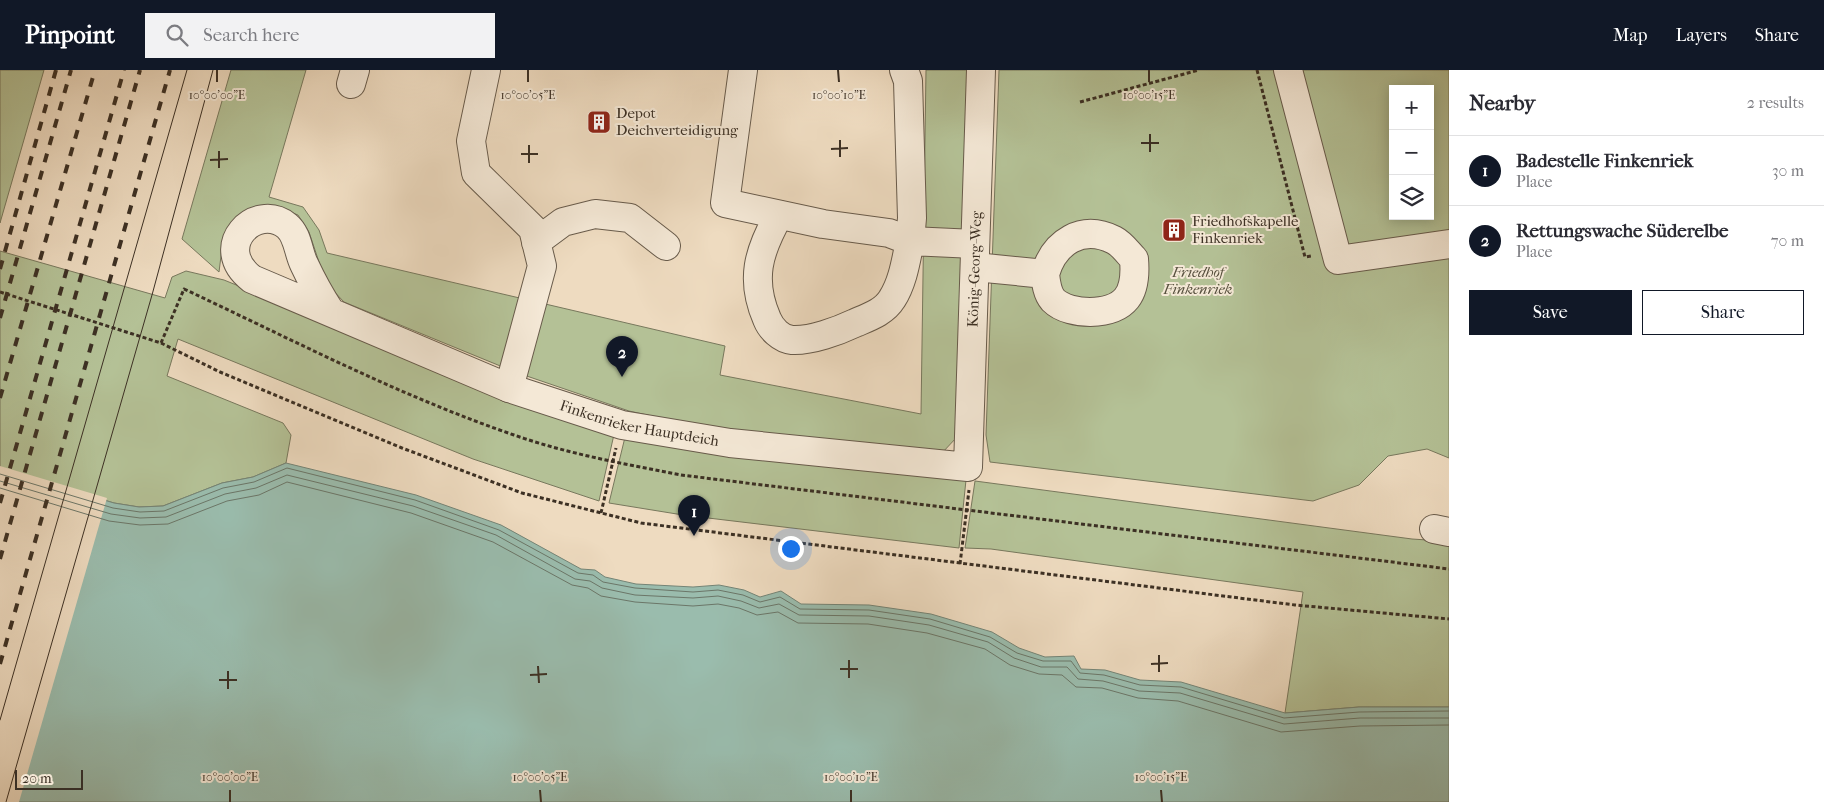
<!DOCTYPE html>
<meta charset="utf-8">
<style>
body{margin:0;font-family:"IM FELL French Canon",serif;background:#f2f2f3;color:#2b2b33}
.controls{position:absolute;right:15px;top:15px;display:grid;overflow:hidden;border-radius:0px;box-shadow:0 2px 12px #0003}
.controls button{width:45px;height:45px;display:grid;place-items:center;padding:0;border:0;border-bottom:1px solid #e1e1e2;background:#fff;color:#2b2b33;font:25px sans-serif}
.scale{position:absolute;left:15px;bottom:12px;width:68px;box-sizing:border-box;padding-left:5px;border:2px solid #3c3024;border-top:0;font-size:14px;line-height:18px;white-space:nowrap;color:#3c3024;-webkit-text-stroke:4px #f4e8d6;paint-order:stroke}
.you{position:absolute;left:790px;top:478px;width:18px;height:18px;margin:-12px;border:4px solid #fff;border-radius:50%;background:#1a73e8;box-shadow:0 0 0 8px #1a73e833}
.badge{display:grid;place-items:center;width:32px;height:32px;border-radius:50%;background:#111827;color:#fff;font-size:16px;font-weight:700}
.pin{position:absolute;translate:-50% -41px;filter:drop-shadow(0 1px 2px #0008)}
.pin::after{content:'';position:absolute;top:26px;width:18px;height:15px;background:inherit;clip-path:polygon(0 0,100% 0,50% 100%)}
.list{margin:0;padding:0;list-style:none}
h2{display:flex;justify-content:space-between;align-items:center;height:65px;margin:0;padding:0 20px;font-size:21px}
h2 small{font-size:16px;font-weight:400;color:#7c7c81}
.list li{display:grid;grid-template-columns:32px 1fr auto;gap:15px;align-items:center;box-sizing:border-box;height:70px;padding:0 20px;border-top:1px solid #e1e1e2}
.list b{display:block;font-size:19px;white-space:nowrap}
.list p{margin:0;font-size:16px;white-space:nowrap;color:#7c7c81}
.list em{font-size:16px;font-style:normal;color:#7c7c81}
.actions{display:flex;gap:10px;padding:15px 20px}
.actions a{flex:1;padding:11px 0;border:1px solid #111827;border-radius:0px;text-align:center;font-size:18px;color:#111827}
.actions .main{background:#111827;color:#fff}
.icon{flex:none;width:28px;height:28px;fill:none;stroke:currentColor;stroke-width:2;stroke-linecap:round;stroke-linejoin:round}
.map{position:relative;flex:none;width:1449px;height:732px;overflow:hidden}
header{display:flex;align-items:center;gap:30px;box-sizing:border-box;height:70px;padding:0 25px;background:#111827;color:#fff}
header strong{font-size:24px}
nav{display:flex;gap:28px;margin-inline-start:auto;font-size:18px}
.search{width:350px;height:45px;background:#f2f2f3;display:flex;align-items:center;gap:12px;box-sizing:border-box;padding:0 18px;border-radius:0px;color:#7c7c81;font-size:19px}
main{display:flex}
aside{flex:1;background:#fff}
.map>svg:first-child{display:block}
.green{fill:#b4c196;stroke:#78785d;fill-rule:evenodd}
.water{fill:#9abcad;stroke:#748476}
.pier{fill:#eedbc0}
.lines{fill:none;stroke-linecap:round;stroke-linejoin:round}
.shore{stroke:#6b7668;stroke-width:1}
.minor-casing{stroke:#685b4b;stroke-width:30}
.path{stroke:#3c3024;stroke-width:3;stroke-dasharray:4 2.5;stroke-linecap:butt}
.minor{stroke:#f4e8d6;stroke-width:28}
.tram{stroke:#3c3024;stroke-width:1}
.rail{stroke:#3c3024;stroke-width:4;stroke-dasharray:9 9;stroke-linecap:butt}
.ticks{fill:none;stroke:#3c3024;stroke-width:2}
.labels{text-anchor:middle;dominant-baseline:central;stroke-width:4;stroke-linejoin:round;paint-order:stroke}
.poi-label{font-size:15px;fill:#3c3024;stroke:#f4e8d6;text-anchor:start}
.street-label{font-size:15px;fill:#3c3024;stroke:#f4e8d6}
.park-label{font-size:15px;font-style:italic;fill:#544d3b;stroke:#f4e8d6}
.ticks-label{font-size:12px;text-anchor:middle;fill:#3c3024;stroke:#f4e8d6;stroke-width:4;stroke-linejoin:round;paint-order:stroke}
</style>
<header>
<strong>Pinpoint</strong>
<div class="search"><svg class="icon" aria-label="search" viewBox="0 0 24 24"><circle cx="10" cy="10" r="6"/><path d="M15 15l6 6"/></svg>Search here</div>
<nav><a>Map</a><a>Layers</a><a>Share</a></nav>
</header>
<main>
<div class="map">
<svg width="1449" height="732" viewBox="0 0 1449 732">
<rect width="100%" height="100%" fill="#eedbc0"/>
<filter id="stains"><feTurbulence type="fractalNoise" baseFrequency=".004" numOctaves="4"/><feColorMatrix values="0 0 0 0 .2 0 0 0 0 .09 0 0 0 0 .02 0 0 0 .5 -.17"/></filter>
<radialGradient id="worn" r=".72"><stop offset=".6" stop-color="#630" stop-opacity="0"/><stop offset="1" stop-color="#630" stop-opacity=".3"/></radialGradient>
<!-- green -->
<g class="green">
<path d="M0,0H44L0,153Z"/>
<path d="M231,0H306L269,127L303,137L319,160L327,183L725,276L720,305L921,344L926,0H969L957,367L941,384L734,364L629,341L515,302L344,232L326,213L309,162L298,145L274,136L251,138L232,152L223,170L219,202L182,169Z"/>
<path d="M999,0H1449V388L1427,379L1388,386L1359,415L1313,431L990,392L986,365ZM1393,19H1430V146H1393Z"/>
<path d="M0,181L165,228L172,207L186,201L224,210L337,256L615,360L599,431L473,389L178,269L167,306L283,353L291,365L286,393L253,407L222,413L163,436L139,437L114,433L0,399Z"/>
<path d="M626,363L966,410L959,478L683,445L609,433Z"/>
<path d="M975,411L1412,469L1427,470L1449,468V637H1359L1285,643L1303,522L991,479L965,478Z"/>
</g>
<!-- water -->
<path class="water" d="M286,393L416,425L501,455L581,499L595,500L605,507L636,514L693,517L719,515L744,520L760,527L781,521L801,534L869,535L931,544L992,562L1019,578L1045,587L1074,586L1081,599L1105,600L1140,610L1181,612L1285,643L1359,637H1449V732H0V399L114,433L139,437L163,436L222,413L253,407Z"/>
<!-- pier -->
<path class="pier" d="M0,396L107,428L19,732H0Z"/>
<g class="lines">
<!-- shore -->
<g class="shore">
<path d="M0,404L113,438L140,442L164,441L223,418L254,412L287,398L415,430L499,460L578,503L593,505L603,512L635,518L693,522L718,520L743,525L760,532L780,527L800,539L869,540L930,549L990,567L1017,583L1043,591H1071L1080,603L1104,605L1140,615L1181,617L1284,648L1359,642L1449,641"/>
<path d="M0,411L111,444L140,448L166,447L225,424L256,418L287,405L413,436L496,465L575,509L590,511L602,518L635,525L693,528L718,526L741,531L759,538L779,534L799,545L869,546L929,555L988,572L1014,588L1041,597H1067L1078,609L1103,611L1139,621L1180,623L1284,654L1360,648H1449"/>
<path d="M0,418L109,451L140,455L168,454L227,431L259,425L287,412L411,443L493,472L572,515L588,518L601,526L635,532L693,536L718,534L739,538L757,545L778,542L798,553L868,554L927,563L985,579L1010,595L1039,604L1062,605L1076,617L1102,618L1138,628L1178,631L1281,662L1360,656L1449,655"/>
</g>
<!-- minor casing -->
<g class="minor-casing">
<g id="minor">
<path d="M486,0L471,71L476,103L533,159L542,196L509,318"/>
<path d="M743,0L725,133L823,154L889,163L910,171L912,148L908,11L904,0"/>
<path d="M1288,0L1338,190L1449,174"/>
<path d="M351,14L355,0"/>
<path d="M779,145C758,182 750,210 767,249C771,259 781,269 792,270C811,271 838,261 855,253C869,247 884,242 892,229C903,212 906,190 910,171L975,174"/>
<path d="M536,172L563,152L595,144L630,148L666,176"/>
<path d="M975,197L1045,204C1046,213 1047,223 1053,230C1062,239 1078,242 1090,242C1126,241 1137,224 1134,189C1128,183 1122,174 1114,170C1082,154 1054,172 1045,204"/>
<path id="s1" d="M330,241C320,226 312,211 304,194C298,182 298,165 287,156C256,131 210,177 252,209L509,318L622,355L730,373L968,397L981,0"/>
<path d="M1434,459L1449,462"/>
</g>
</g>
<!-- path -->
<g class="path">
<path d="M1257,0L1305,187L1311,186"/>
<path d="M1080,32L1199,0"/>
<path d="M0,222L161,273L184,219C293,270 400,326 514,365C568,384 625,394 681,405L1449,499"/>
<path d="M161,273L220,302L402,378L522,423L641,453L1295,535L1449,549"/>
<path d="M601,443L616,378"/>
<path d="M960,494L969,420"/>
</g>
<!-- minor -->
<use href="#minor" class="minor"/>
<!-- tram -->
<g class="tram">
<path d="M0,650L187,0"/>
<path d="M6,732L152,225L213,0"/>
</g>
<!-- rail -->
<g class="rail">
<path d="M0,199L56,0"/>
<path d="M0,248L71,0"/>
<path d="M0,328L95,0"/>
<path d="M0,433L124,0"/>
<path d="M0,489L140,0"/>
<path d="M0,594L170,0"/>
</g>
</g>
<!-- ticks -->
<path class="ticks" d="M217,0V12M528,0V12M838,0L839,12M1149,0V12M1150,64V82M840,70V87M1141,73H1159M529,75V93M831,79L848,78M219,81V98M521,84H538M210,90L228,89M1159,585V602M849,590V608M1151,594L1168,593M538,596L539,613M840,599H858M228,601V619M530,605L547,604M219,610H237M230,720V732M540,720L541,732M851,720V732M1161,720L1162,732"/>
<!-- icons -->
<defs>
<g id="building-square" transform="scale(1.25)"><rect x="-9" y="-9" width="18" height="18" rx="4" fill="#8f2418" stroke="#f4e8d6"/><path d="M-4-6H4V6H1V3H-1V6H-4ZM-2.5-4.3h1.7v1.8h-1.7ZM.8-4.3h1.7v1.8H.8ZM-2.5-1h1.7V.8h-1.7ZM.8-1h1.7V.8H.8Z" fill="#fff"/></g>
</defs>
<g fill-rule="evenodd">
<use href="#building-square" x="599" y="52"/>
<use href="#building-square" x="1174" y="160"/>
</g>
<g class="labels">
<!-- poi labels -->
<g class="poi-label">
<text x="616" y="43">Depot<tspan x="616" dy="17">Deichverteidigung</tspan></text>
<text x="1192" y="151">Friedhofskapelle<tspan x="1192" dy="17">Finkenriek</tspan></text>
</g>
<!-- street labels -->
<g class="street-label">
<text stroke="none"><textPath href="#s1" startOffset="1146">König-Georg-Weg</textPath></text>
<text stroke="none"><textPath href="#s1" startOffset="616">Finkenrieker Hauptdeich</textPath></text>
</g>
<!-- park labels -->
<g class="park-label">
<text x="1198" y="202">Friedhof<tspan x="1198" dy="17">Finkenriek</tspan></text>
</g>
</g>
<g class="ticks-label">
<text x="217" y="29">10°00'00"E</text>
<text x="528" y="29">10°00'05"E</text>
<text x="839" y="29">10°00'10"E</text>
<text x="1149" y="29">10°00'15"E</text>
<text x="230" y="711">10°00'00"E</text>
<text x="540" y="711">10°00'05"E</text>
<text x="851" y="711">10°00'10"E</text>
<text x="1161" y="711">10°00'15"E</text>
</g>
<rect width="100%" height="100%" filter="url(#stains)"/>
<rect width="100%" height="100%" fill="url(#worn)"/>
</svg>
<div class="controls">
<button>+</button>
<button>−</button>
<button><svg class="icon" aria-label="layers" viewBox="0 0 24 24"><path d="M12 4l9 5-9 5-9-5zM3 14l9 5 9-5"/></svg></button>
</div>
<div class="scale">20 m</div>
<div class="you"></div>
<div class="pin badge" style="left:694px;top:466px">1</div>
<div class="pin badge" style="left:622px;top:307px">2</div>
</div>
<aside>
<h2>Nearby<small>2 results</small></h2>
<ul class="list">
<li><span class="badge">1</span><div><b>Badestelle Finkenriek</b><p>Place</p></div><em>30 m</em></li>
<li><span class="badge">2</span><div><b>Rettungswache Süderelbe</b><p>Place</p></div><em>70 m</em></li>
</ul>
<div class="actions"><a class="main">Save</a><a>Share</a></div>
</aside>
</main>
